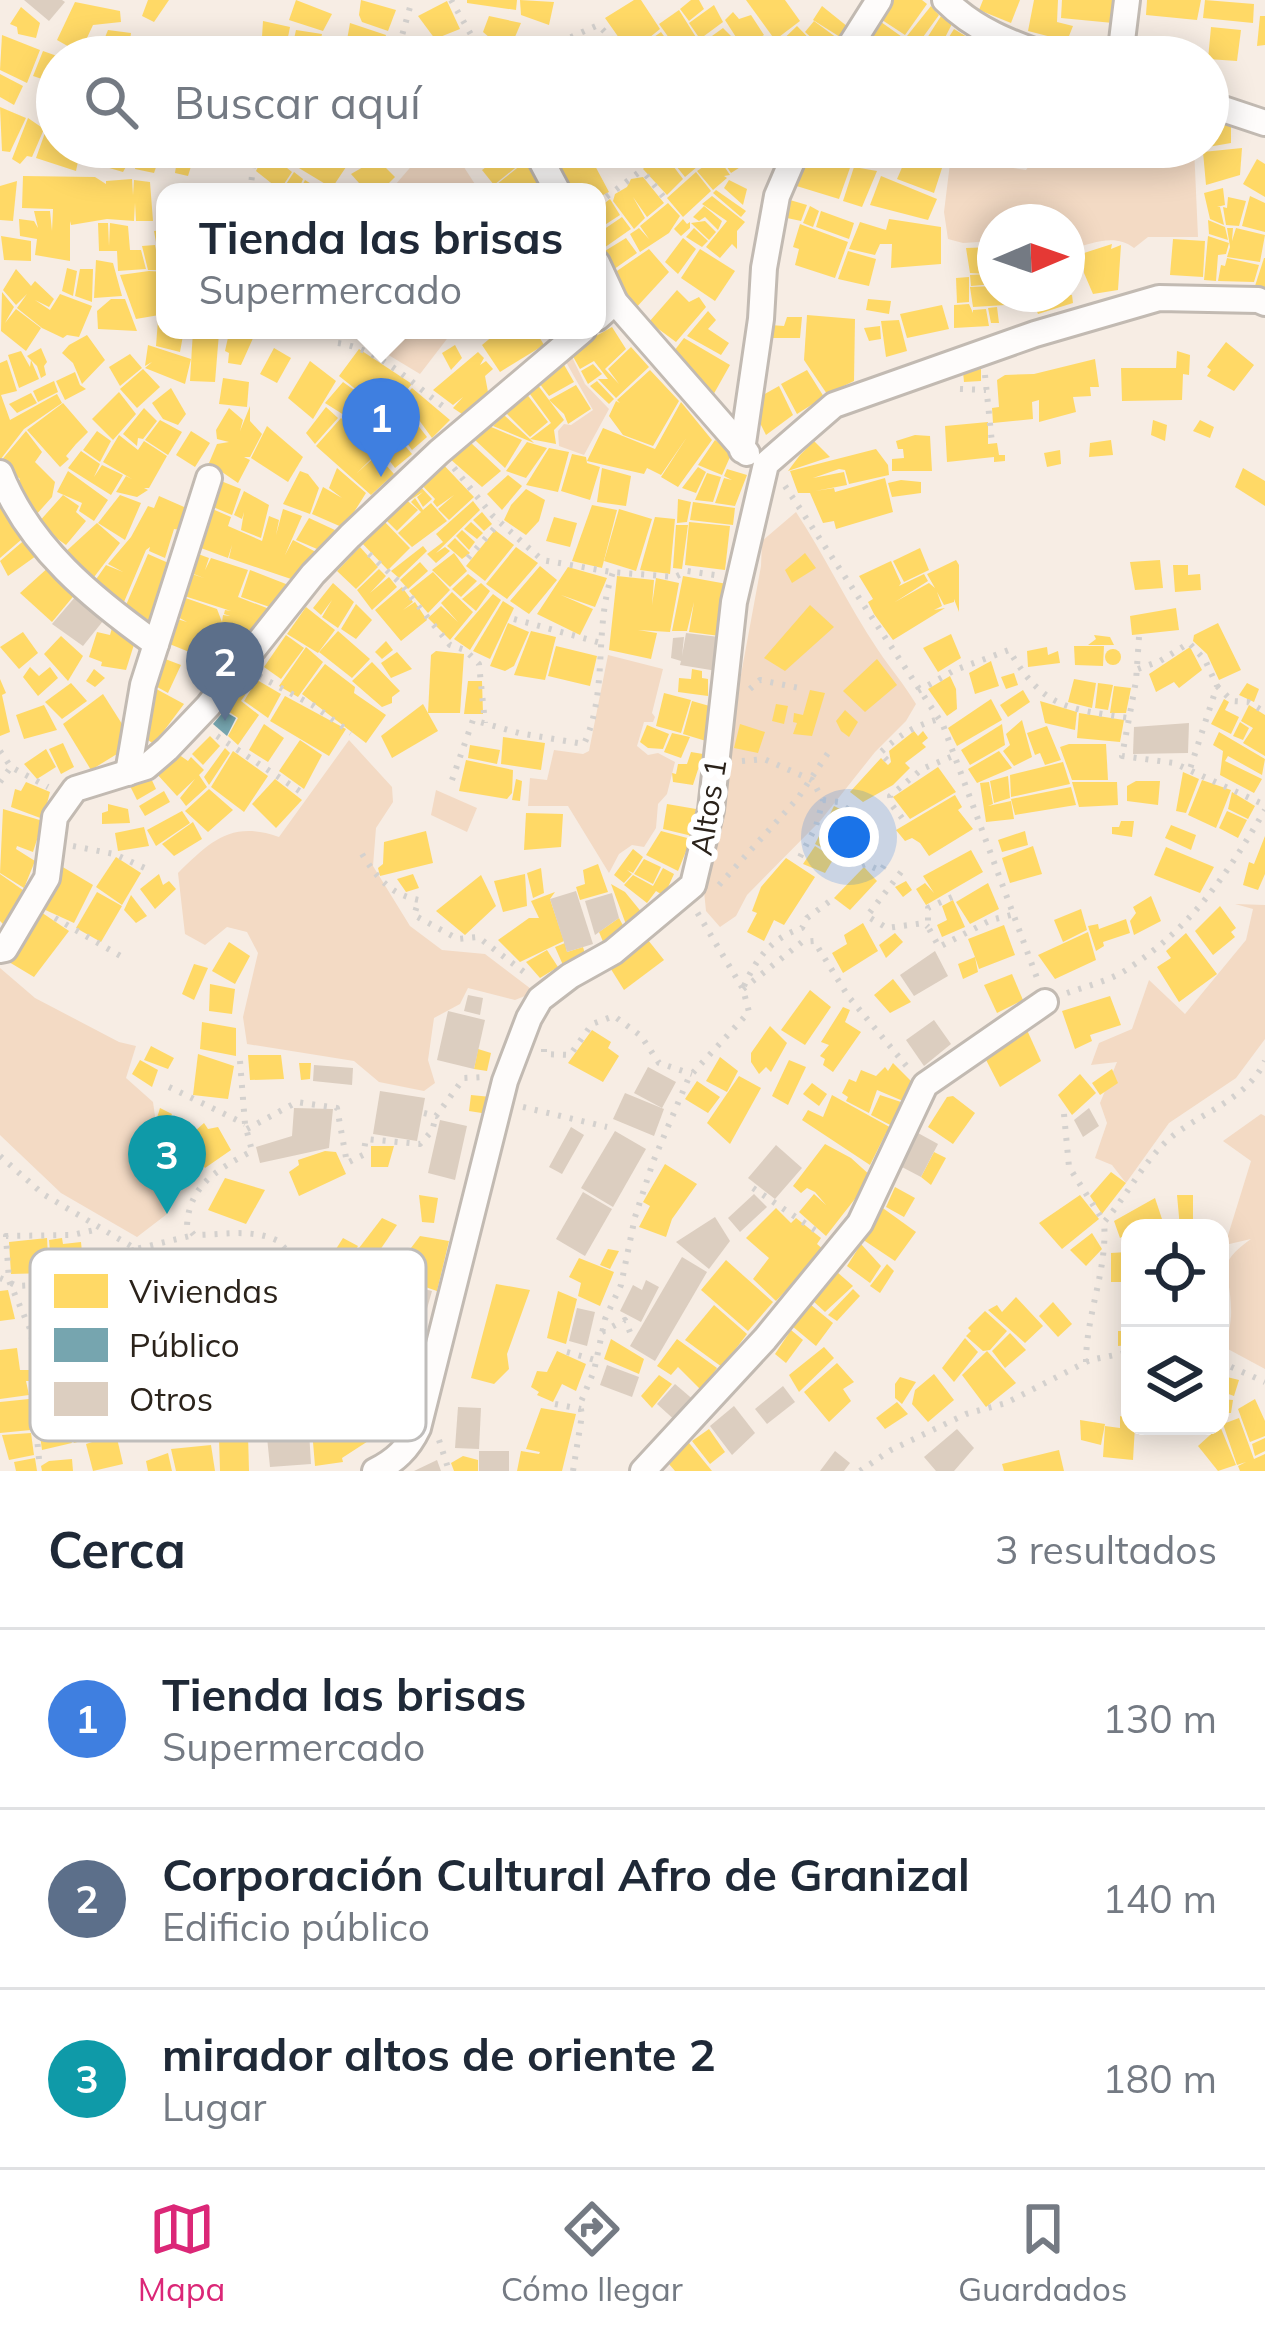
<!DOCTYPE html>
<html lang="es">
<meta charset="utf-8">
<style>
body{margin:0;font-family:Mulish,sans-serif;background:#f2f2f3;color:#1f2937}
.controls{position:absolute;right:36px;bottom:36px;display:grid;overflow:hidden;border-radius:24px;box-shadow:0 6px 30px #0003}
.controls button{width:108px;height:108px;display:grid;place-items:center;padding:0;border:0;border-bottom:3px solid #e0e1e3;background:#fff;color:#1f2937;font:60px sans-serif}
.compass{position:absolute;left:977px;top:204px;width:108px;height:108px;border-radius:50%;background:#fff;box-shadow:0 6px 30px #0003;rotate:88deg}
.you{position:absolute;left:849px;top:837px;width:42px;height:42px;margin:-30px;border:9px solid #fff;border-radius:50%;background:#1a73e8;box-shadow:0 0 0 18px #1a73e833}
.badge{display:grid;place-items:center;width:78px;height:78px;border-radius:50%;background:#db2777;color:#fff;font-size:39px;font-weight:700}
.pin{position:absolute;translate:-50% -99px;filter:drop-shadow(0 3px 6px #0008)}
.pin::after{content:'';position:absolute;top:63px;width:42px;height:36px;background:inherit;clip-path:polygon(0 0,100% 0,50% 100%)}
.popup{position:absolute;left:156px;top:183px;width:450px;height:156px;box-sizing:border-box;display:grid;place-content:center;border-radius:24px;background:#fff;filter:drop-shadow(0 3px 9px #0005);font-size:39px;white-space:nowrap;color:#747a83}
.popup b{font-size:45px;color:#1f2937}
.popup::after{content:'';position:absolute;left:50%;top:100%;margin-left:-24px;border:24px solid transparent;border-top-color:#fff}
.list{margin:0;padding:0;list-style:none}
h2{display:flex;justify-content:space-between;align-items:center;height:156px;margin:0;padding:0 48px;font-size:51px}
h2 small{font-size:39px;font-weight:400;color:#747a83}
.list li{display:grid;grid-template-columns:78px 1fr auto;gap:36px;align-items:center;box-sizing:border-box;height:180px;padding:0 48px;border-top:3px solid #e0e1e3}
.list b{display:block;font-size:45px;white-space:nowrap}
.list p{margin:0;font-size:39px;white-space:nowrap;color:#747a83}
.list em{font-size:39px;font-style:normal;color:#747a83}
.icon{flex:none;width:66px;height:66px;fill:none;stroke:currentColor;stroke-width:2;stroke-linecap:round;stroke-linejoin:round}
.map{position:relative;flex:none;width:1265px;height:1471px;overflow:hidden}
.search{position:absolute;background:#fff;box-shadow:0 6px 30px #0003;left:36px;right:36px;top:36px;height:132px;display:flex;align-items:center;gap:30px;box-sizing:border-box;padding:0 42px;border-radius:66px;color:#747a83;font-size:45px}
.sheet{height:696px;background:#fff}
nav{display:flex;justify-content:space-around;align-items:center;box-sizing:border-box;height:168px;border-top:3px solid #e0e1e3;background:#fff;font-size:33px;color:#747a83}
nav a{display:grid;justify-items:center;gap:6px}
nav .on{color:#db2777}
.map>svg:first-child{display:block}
.green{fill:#f3dac4}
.homes{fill:#ffd966}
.public{fill:#76a5af}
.building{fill:#dccec0}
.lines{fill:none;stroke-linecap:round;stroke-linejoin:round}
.street-casing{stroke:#c2bab2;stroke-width:30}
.path{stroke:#d4d1ce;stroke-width:6;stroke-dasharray:3 9;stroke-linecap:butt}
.street{stroke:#fefcfb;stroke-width:24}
.labels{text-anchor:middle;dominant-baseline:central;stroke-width:12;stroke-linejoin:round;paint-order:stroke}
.street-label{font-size:30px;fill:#2b231b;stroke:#fff}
.key{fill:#fff;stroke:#bfbdbb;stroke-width:3}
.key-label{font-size:33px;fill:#2b231b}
</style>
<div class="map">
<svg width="1265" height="1471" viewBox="0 0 1265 1471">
<rect width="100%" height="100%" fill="#f7ede4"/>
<!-- green -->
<g class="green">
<path d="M428,147H451L480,192H389Z"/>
<path d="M952,147H987L988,164L1026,170L1039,152L1070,156L1123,154L1124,147H1194L1198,237H1148L1134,248C1113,232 1092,245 1067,249V222H995V241L963,243L948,239L944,212Z"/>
<path d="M374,330H452L453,331L420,374L372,345Z"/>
<path d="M572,357L585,384L609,409L584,455L559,446L558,431L564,424L571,425L593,410L566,362Z"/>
<path d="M796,512C825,556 848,605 878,650C890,668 904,684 916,704L906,721L875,752L821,820L747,895L736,916L720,927L706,911L703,881L761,566L762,541Z"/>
<path d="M608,655L663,669L652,713L655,717L653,722H644L637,746L648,755L658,753L675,762L667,794L658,804L656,828L644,847L632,845L619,854L609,873L568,806H528L530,778L547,780L554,750L583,754L589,751Z"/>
<path d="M349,740L392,787L393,802L376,828L373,866L410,926L442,950L485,954L535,992L515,1000L468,988L460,1004L434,1018L428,1060L435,1083L424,1091L379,1082L354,1061L247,1044L243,1017L258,953L247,932L227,927L205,945L185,934L178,873C210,842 231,820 279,837Z"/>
<path d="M436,790L477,808L467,832L431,815Z"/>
<path d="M1235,904L1265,905V1039L1236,1078L1169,1123L1126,1183L1112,1165L1095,1158L1107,1123L1100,1103L1117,1062L1091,1065L1099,1043L1132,1029L1149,980L1185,1014L1246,940L1253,909Z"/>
<path d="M0,968L35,998L119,1042L136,1046L126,1078L153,1102L157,1130L186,1164L167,1214L137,1237L61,1193L0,1135Z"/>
<path d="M1261,1114L1265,1116V1369L1226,1348C1228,1335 1232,1320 1231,1308C1230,1268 1214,1266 1251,1239L1225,1245L1251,1161L1223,1141Z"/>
</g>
<!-- homes -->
<g class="homes">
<path d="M148,0H169L154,22L142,16Z"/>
<path d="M296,0L332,14L323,31L289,20Z"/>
<path d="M361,0L396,10L388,31L362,22L359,15Z"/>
<path d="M467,0H517L516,10L467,3Z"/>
<path d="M520,0L554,2L549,25L521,15Z"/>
<path d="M634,0H641L660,29L634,50L627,43L624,45L605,18Z"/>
<path d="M691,0H699L704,9L689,21L680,9Z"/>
<path d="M746,0H785L800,21L775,40Z"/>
<path d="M894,0H922L927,4L905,35L879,18Z"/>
<path d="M983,0H1020L1011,23L979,10Z"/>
<path d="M1034,0H1058L1057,22L1073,26L1067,41L1028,31Z"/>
<path d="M1062,0H1120L1113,23L1061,18Z"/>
<path d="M1147,0H1201L1197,20L1146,15Z"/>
<path d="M1205,0L1254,4L1253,23L1203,18Z"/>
<path d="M447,1L460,29L435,39L418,16Z"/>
<path d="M75,2L120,11L121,22L93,25L80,53L57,40Z"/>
<path d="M714,5L723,22L700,39L689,23Z"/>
<path d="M822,6L848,27L840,37L813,20Z"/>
<path d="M931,6L939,15L918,44L907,36Z"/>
<path d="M21,7L40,23L36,38L18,34L17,27L10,24Z"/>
<path d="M679,10L699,42L682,56L659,24Z"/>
<path d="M733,12L739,19L751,15L764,35L743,48L725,20Z"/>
<path d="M489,16L521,23L508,53L483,32Z"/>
<path d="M941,16L952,24L935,57L920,49Z"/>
<path d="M1260,16H1265V45L1257,46Z"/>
<path d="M263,21L290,27L284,57L261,53Z"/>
<path d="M814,21L837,38L826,51L805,32Z"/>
<path d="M881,22L905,39L892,57L863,45Z"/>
<path d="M350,23L386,35L381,51L347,40Z"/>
<path d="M797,26L825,55L823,57H777L771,51Z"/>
<path d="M1211,27L1241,30L1237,61L1208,59Z"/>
<path d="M723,28L733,38L713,57L701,44Z"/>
<path d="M954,29L985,48L980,57H947L939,53Z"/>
<path d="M108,30L131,33L128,57H97Z"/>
<path d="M296,30L322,34L317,57H290Z"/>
<path d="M661,32L679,57H637L633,52Z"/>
<path d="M2,35L40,50L27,83L0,70Z"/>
<path d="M909,39L918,48L912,57H895Z"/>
<path d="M441,41L445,53L429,57L425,48Z"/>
<path d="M1194,49L1193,57H1153V52Z"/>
<path d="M43,51L57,56V72L51,71L45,80L33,76Z"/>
<path d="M0,74L23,86L14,105L0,97Z"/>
<path d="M0,107L26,118L10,152L2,151Z"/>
<path d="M28,118L44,129L32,157L27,156L20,164L12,159Z"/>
<path d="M1231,118V143L1208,147V121Z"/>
<path d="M46,130L57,133V147H81L76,171L36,158Z"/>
<path d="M83,147H113L115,152L132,156L123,172L82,160Z"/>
<path d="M138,147H163L154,173L135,169Z"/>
<path d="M179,147H197L188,176L175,173Z"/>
<path d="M283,147H348L340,161L318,150L346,167L332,188L279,156Z"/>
<path d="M375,147H402L389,159Z"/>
<path d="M487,147H509L478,168L472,158Z"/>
<path d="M547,147H585L609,192L597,198V192H572Z"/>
<path d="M667,147H694L704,161L685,177L663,150Z"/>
<path d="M732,147H775L766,164L751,151L745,160Z"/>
<path d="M732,147L745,164L731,173L718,154Z"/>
<path d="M855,147H881L874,168L849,159Z"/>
<path d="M886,147H907L898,167L882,162Z"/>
<path d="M993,147H1032L1029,161L991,156Z"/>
<path d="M513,148L520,164L494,185L482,170Z"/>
<path d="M805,148L851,165L839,199L790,184Z"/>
<path d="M1242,148L1240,175L1206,185L1203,152Z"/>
<path d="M910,149L943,165L934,193L897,179Z"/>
<path d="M661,150L683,179L667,195L643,169Z"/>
<path d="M266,151L292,172L280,190L256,171Z"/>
<path d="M718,157L730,175L724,176L727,178L713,190L697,171Z"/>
<path d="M377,159L395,177L380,192H367L351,174Z"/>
<path d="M1257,159L1265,164V197L1243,184Z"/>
<path d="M526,161L544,186L535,192H494L492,188Z"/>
<path d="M854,167L877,171L862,207L843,201Z"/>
<path d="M294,172L303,179L299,189L281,192Z"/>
<path d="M696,172L711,191L683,217L667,198Z"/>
<path d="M23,176L95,177L106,184V181L132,179L133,195L134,180L150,182L153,221H136L135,203L134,221L107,219L71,225L70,221V261L35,255L37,239L20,236L19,219L34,221L38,228L34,211H50L52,231L53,209L22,208Z"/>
<path d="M881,176L937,199L928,220L870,205Z"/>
<path d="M643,177L664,203L647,217L633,197L645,218L634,229L613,201L615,194L627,187L631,179Z"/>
<path d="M305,180L324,192H299Z"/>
<path d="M729,180L747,189L743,205L724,188Z"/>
<path d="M17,181L13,221L0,220V186Z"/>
<path d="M1223,188L1225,205L1217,207H1220L1224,225L1210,219L1204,193Z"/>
<path d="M716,190L746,211L741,217L713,193Z"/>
<path d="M712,196L745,222L737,231V249L732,244L720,258L706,247L727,221L702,204Z"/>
<path d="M1250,196L1265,203V232L1242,226Z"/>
<path d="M1228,197L1246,201L1239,226L1226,225L1223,207L1227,208Z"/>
<path d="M610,199L620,215L597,230V209Z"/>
<path d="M790,200L807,205L801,221L787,218Z"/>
<path d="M668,203L680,216L669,233L640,252L630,234L639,228L649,239L640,226Z"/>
<path d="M704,206L722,221L718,230L705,217L699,221L693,217Z"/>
<path d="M810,206L819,211L813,227L803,223Z"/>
<path d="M821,211L854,223L849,239L816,227Z"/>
<path d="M622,217L631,229L601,250L597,234Z"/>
<path d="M683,219L687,224L690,222V228L681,236L674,229Z"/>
<path d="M889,219L941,227V264L891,268L892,244H880L875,255L849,249L860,222L886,230Z"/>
<path d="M1208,220L1225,227L1228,240L1209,234Z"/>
<path d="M705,221L716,232L709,240L691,223Z"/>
<path d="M98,223H108L109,246L110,223L128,226L130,250H141L146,269L118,271L117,251H99Z"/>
<path d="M800,224L848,242L835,278L795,265L799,249L793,247Z"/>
<path d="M694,228L708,241L702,247L686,237Z"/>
<path d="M1227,228H1233L1232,241L1236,228L1265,235L1260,262L1227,257L1230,247Z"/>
<path d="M165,230V270H161L154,231Z"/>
<path d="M1,236L31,241V261L4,260Z"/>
<path d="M1208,236L1229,243L1226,254L1218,255L1216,281L1204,280Z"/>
<path d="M626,238L637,253L610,272L600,254Z"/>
<path d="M683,238L696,249L678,274L665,262Z"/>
<path d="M1173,239L1205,241L1203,277L1170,275Z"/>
<path d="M1112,244L1111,249L1121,245L1118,290L1093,294L1084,273V253Z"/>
<path d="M155,245L160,270H148L142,246Z"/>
<path d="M995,247V284L971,286L970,275L986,274L970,273L966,248Z"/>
<path d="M649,249L669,272L634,310L611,275Z"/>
<path d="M700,249L735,271L715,301L681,278Z"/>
<path d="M848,251L876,259L869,286L838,279Z"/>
<path d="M1227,258L1259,265L1254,282L1218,281L1221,265L1225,266Z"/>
<path d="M1264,258H1265V289L1255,286Z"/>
<path d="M96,260L113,263L122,296L94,298Z"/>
<path d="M67,268L77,271L73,296L62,291Z"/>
<path d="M16,269L31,286L35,281L54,299L49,307L35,300L50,310L60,294L92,306L79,337L67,335L63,338L42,328L17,308L27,294L16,305L3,290Z"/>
<path d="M80,269H93L92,302L75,296Z"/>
<path d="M149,271L165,272V314L136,319L120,275Z"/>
<path d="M969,277V302L957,303L956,278Z"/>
<path d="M995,286V294H1019L1020,304L973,307L970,287Z"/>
<path d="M677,290L689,302L699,297L706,307L676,342L649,322Z"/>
<path d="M2,292L14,307L5,323L16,309L41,328L26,351L1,331Z"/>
<path d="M1030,294L1072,295L1073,303L1038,314Z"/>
<path d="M111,299H125L137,331L98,329L97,311Z"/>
<path d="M868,299L891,301L889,314L866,310Z"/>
<path d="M969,304L973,313V310L986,309L989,326L954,328V305Z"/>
<path d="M942,305L949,329L907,338L900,314Z"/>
<path d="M997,307L999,323H991L988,308Z"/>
<path d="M708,311L716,320L708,329L729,343L721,355L687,336Z"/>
<path d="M807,315L855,319L854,381L827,394L804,360Z"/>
<path d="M787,317H802L800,338H767L770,325L784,326Z"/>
<path d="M158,320L165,322V330H184L180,352L156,346Z"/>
<path d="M899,320L907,351L886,357L881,321Z"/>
<path d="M880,326L881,339L869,341L864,328Z"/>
<path d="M612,327L626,349L605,369L619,384L608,369L631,347L649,367L616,398L598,379H608L594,361L580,369L570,351Z"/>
<path d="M193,330L219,333L215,382L190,381Z"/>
<path d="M317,330H368V339L317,336Z"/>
<path d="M500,330H535L544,345L500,372L482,345Z"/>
<path d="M245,332L254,336L241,365L228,363L229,353L225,351L229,333L242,336Z"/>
<path d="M87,335L105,360L82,384L73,363L62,353L69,345Z"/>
<path d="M684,338L730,365L712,397L668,359Z"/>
<path d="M1226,342L1254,365L1234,391L1207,376L1211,370L1207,367Z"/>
<path d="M148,345L191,359L185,384L145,368L152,362L145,366Z"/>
<path d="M455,345L462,358L451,370L442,353Z"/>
<path d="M41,348L47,362L44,366L46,375L41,378L37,366L27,356Z"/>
<path d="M274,348L291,358L277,383L260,374Z"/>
<path d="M359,349L412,384L400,398L405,405L391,417L339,376Z"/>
<path d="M21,351L30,367L31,360L39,379L19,388L8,355Z"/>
<path d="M1177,351L1190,355L1189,375L1183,374L1182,400L1122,401L1121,368H1176Z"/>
<path d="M478,352L484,358L480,365L486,361L493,369L485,376L488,392L465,416L453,408L463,397L453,405L433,390Z"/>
<path d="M130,354L142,368L120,386L109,367Z"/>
<path d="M1095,359L1099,387H1090L1091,396L1073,397L1076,412L1039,422V400L1032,402L1033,419L993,423L992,408L999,407L997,380L1005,375L1034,374Z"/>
<path d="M7,360L17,391L1,395L10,420L57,394L62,403L24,429L0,460V363Z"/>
<path d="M310,361L336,381L313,419L288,398Z"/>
<path d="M563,363L574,382L549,396L536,379Z"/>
<path d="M593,364L602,374L588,384L581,371Z"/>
<path d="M143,369L160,387L137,408L120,389Z"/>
<path d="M981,369V381L964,382L963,372Z"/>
<path d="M650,370L679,401L653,446L623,435L609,416L616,401L620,403L617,400Z"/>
<path d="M807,370L824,397L797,414L781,384Z"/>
<path d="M75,372L80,385L86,389L65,400L56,381Z"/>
<path d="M223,378L249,382L247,407L219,404Z"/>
<path d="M54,381L58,392L38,402L33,391Z"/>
<path d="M597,381L614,399L609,404L590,386Z"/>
<path d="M343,382L376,406L379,413L361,433L344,417L351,409L344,415L325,403Z"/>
<path d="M537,384L564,420L554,430L556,444L530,439L534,443L493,426L504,415L530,439L551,423L527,390Z"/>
<path d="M576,385L591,409L568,424L564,414L549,400Z"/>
<path d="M779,386L793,415L766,435L753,409L754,400Z"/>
<path d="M171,388L186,414L178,425L163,419L152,403Z"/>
<path d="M412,388L450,420L432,438L403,398Z"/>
<path d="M119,392L136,414L113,440L92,419Z"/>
<path d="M31,393L37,403L17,413L9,404Z"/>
<path d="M526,393L548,422L530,437L505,412Z"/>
<path d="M681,402L712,440L678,487L661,477L687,437L661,475L647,468L644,474L587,461L603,428L655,449Z"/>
<path d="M63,403L88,432L76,444L74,441L76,444L66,456L69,459L60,467L27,430Z"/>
<path d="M250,406V421L262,434L250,457H244L250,460L238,483L209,463L217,444L229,442L217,439L216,430L229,408L243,420L240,431Z"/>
<path d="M326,407L338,418L315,444L306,433Z"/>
<path d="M144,408L157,421L143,439L138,438L137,446L123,434Z"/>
<path d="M406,410L427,437L412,450L391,421Z"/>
<path d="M341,418L356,432L355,436L378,452L357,473L377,455L394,474L371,495L316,446Z"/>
<path d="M160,420L182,432L168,455L145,440Z"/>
<path d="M1153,420L1167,425L1165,441L1151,435Z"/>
<path d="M1200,420L1214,427L1210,438L1193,431Z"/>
<path d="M988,422V444L997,443L999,455H1005V461L994,462V457L947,462L945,426Z"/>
<path d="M267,426L303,457L288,482L251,458Z"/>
<path d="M489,426L522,440L505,468L475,440L478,431Z"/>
<path d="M26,431L42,452L35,462L55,482L52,497L35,516L12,490L20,479L0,462Z"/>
<path d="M97,431L111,441L100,462L83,450Z"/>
<path d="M191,431L210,443L195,467L176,455Z"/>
<path d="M119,435L138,450L144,441L167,456L149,488H144L148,490L137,497L116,492L126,476L132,479L103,462Z"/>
<path d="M396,435L412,454L395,468L382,451Z"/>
<path d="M915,435L930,436L932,471H892V459L904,458L903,449H898L896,441Z"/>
<path d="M715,440L736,455L730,457L722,475L698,465Z"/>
<path d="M1111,440L1113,455L1089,457L1090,443Z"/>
<path d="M814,441L830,457L788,471L800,455Z"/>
<path d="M470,442L501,471L482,487L449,458Z"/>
<path d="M527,442L547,448L526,478L506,471Z"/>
<path d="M549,448L569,452L558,492L526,485Z"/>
<path d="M876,449L888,465L889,475L849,484L845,470L839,469L813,478L844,472L847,485L815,491L834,488L835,492L885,478L893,512L836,529L834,521L823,523L810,493H798L790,471Z"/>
<path d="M1060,450L1061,464L1047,467L1044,453Z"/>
<path d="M81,451L100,464L94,477L102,465L123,475L111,495L68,468Z"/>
<path d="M572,454L586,457L587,463L600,467L590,500L561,491Z"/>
<path d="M440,461L474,497L449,520L438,509L454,495L437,507L433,502L435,499L418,481Z"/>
<path d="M698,467L706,472L696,493L682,488Z"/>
<path d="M337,468L366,493L344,528L312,514L323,487L342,498L329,488Z"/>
<path d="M602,468L631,476L626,506L597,502Z"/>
<path d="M1243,468L1265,481V506L1235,487Z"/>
<path d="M727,469L747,475L735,506L715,503L724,478L732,480L724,476Z"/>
<path d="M68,471L108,500L94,521L79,511L82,503L57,492Z"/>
<path d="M300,471L308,474L319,488L310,514L283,504Z"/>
<path d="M707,473L721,477L713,502L695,500Z"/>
<path d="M508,475L522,486L502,510L487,494Z"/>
<path d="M216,479L241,489L232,515L206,504Z"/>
<path d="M901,480L921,482V493L892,497L888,483Z"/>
<path d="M418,484L432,499L423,507L417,497L423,492L410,500L405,495Z"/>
<path d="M526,489L545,500L539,521L526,535L504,520L511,505Z"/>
<path d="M244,491L269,505L261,538L241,530L244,512L242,519L234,515Z"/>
<path d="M63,495L79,506L76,512L86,521L66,545L37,524Z"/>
<path d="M120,495L141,503L125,540L98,523Z"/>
<path d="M159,496L191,510L181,530L174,529L165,558L149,551L150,547L146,550L124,602L90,588L106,565L123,572L108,564L131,537L148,506L154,508Z"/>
<path d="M403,497L418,510L397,531L382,516Z"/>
<path d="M415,498L423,510L431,503L447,521L412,547L398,533L421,512L411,502Z"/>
<path d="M678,499L691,502L687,522L677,523Z"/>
<path d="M473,501L480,510L436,553L445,547L450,551L436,563L427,554L443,542L436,534Z"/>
<path d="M7,502L29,533L0,558V507Z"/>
<path d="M693,502L735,508L733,525L690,520Z"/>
<path d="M203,505L231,517L228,526L262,541L269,516L279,520L276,535L283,509L302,516L285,555L293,540L316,552L294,580L229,558L232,545L228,558L190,544Z"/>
<path d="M592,505L617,510L602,568L572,561Z"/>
<path d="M619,509L652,519L636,571L604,561Z"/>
<path d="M482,512L492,524L484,531L473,520Z"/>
<path d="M380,517L410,548L388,570L357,538Z"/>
<path d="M554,517L577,523L570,547L546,541Z"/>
<path d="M655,517L675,519L670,574L640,570Z"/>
<path d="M309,518L335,530L324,552L296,540Z"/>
<path d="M471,522L483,533L477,539L464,529Z"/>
<path d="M689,522L730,526L725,570L685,565Z"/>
<path d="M97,523L120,543L88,585L62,555Z"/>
<path d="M676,525H688L682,569L673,568Z"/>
<path d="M462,530L475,542L469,550L456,536Z"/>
<path d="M495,530L514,545L485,581L466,566Z"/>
<path d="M28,537L37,551L36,556L8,576L0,561Z"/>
<path d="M455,538L470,553L462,559L447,546Z"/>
<path d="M423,546L427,551L399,578L391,571Z"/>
<path d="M360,547L378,567L356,589L337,571Z"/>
<path d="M516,547L538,563L507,599L486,584Z"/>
<path d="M920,548L929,570L904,582L893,561Z"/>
<path d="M190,551L209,558L205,570L211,558L248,570L238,597L272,610L260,630L253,627L243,648L230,642L227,658L222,657L219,664L167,643L174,618L187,622L172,614L177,595L217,609L222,622L223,615L230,616L224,614L225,610L231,611L178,594L183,571L204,578L183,570Z"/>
<path d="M454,553L467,571L450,587L432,570Z"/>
<path d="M805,553L816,568L792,583L785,570Z"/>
<path d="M148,554L173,565L157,626L126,605Z"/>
<path d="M956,560L959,565V612L954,599V602L944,605L937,592L942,606L934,610L945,608L893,640L874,614L868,602L873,599L859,576L891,561L901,583L899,586L924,574L928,581L895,602L929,583L935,588L927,574Z"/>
<path d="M1160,560L1163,588L1135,590L1130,562Z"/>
<path d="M420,562L428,571L408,589L400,580Z"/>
<path d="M1173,565H1188V575L1200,574L1201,590L1175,592Z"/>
<path d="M50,566L76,593L52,622L20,593Z"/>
<path d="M540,566L557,580L529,614L510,601Z"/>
<path d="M568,567L607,578L595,607L561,595L593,609L580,635L537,614Z"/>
<path d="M379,569L386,576L370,593L389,577L397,587L372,610L357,590Z"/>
<path d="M250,570L291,586L275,609L241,597Z"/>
<path d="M433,572L450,590L428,613L409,591Z"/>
<path d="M468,574L477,581L461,597L452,589Z"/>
<path d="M617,576L654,580L652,605L656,578L679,583L670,632L638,630L657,633L651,659L609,650Z"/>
<path d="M683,576L727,584L720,636L689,632L694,602L687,631H672Z"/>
<path d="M333,583L354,602L338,628L322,617L332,600L321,615L313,608Z"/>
<path d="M481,583L490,591L476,611L462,599Z"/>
<path d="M402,587L413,602L403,610L415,602L427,620L401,641L375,610Z"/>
<path d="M452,592L473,612L450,640L428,618L441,606L458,622L441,603Z"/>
<path d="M493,594L501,600L470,650L454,639Z"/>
<path d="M503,601L514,608L490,659L473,651Z"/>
<path d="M356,604L372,620L356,639L341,629Z"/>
<path d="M810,605L834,627L785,671L764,658Z"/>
<path d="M306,607L335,630L318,653L287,634Z"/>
<path d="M1176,608L1179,630L1132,635L1130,616Z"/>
<path d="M508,623L529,632L514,666L505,671L490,666Z"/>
<path d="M1218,623L1241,670L1219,680L1207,654L1193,641L1194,635Z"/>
<path d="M112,628L137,635L126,670L101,666L102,662L89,657L97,632L110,635Z"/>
<path d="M338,631L370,659L352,678L319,652Z"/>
<path d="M531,631L556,637L545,680L514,675Z"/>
<path d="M23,632L38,653L19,669L0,647Z"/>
<path d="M951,634L961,658L938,672L923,648Z"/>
<path d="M286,635L304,648L281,679L264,667Z"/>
<path d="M1094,635L1110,637L1114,645H1088L1096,639Z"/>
<path d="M61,636L83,656L68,681L44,654Z"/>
<path d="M386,641L393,650L382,659L375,652Z"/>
<path d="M556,646L597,656L590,686L548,676Z"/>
<path d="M1074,646H1104L1103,666L1075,665Z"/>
<path d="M306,647L323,662L298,697L279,686Z"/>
<path d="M1047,647L1048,655L1058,651L1060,663L1028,667L1027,651Z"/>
<path d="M1190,647L1202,670L1179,688L1174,682L1156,692L1149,674Z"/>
<circle cx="1113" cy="657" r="8"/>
<path d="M436,651L464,654L460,713H428L431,655Z"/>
<path d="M397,652L412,669L391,678L381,663Z"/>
<path d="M160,657L181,665L168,693L150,683Z"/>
<path d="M877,659L897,685L865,712L843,691Z"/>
<path d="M991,661L999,686L975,694L969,673Z"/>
<path d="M372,662L400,691L392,697V703L382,707L352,681Z"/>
<path d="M325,664L355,687L354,693L386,715L366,743L302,694Z"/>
<path d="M30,667L39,676L50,667L58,678L38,696L23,677Z"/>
<path d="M94,669L105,678L95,687L86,681Z"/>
<path d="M692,669L702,671V678L708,679V696L678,692L679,678L691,679Z"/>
<path d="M1014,673L1018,685L1006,689L1001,677Z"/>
<path d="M248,674L256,679L241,701L259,715L238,745L228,736L238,718L225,709Z"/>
<path d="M950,676L956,689L957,709L947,716L928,689Z"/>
<path d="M0,679L6,693L2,695L10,732L0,736Z"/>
<path d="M1074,679L1096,683L1092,708L1068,702Z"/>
<path d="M257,680L281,694L268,718L244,701Z"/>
<path d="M468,681H482L483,714H464Z"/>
<path d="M71,683L87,701L62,719L45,702Z"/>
<path d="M1098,683L1113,685L1108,710L1095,708Z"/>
<path d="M1247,683L1259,689L1254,702L1239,695Z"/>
<path d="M149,685L184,704L154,744L140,735Z"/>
<path d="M1114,686L1131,688L1126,713H1110Z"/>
<path d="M810,690L825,693L812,736L793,734L797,723L793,722L794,713L803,715Z"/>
<path d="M1023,690L1030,702L1008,717L1000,705Z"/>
<path d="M664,693L691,700L681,733L656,726Z"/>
<path d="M103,694L129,735L125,749L91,770L63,724Z"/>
<path d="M285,696L346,729L329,756L270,721Z"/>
<path d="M991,699L1002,720L957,746L948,728Z"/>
<path d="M1224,699L1229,702L1225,710L1239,717L1231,734L1211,724Z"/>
<path d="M692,701L713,707L706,741L683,734Z"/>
<path d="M1040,701L1077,712L1075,730L1045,723Z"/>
<path d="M423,704L438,731L392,758L381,736Z"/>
<path d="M776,704L788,706L784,724L772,721Z"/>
<path d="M44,705L57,730L24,739L16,715Z"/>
<path d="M1249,705L1265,715V756L1243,743L1253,728L1241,721Z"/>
<path d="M845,710L858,722L849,737L841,731L836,721Z"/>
<path d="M1079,713L1124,720L1120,742L1077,738Z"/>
<path d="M1022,720L1032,757L1014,766L1003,751L1010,745L1006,734Z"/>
<path d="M1240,722L1249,728L1243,740L1233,736Z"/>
<path d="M264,724L284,738L268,762L249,750Z"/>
<path d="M740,724L765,732L758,753L734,748Z"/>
<path d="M1002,724L1005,745L970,765L961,750Z"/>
<path d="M647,725L669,734L663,749L648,748L640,742Z"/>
<path d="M1047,726L1061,760L1045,765L1040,753L1035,755L1027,733Z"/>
<path d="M914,731L918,736L923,731L928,738L922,743L926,747L905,763L910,768L893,785L863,802L850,792L881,758L888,765L891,762L889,751Z"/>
<path d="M1219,732L1265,759L1262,775L1228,756L1225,761L1262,779L1254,793L1220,775L1223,751L1213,745Z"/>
<path d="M672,733L690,737L681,758L664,752Z"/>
<path d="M210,736L220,746L203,765L192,754Z"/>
<path d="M503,737L545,743L541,770L501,764Z"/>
<path d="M300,740L322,755L304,789L279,771Z"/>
<path d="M63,743L74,767L61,774L49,749Z"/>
<path d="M1069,744H1106L1108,780H1072L1060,747Z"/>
<path d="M470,745L500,750L497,764L468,758Z"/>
<path d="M225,748L230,753L209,785L204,777Z"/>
<path d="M46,749L56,767L37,779L24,764Z"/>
<path d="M233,751L268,776L244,812L211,787Z"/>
<path d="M999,751L1012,768L977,783L968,769Z"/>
<path d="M175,752L188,761L191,757L204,770L199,775L207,787L186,806L180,798L195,779L177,796L156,773Z"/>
<path d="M691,752L703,754L693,785L673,782L672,773L676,774L678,764H687Z"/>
<path d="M466,760L513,770L512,793L507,799L459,791Z"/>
<path d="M1063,762L1070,784L1011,797L1010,775Z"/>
<path d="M938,767L956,792L910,819L893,797Z"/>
<path d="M1183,772L1199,779L1186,813L1176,811Z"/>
<path d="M149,774L156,789L137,800L128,782Z"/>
<path d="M1008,776L1010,798L994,803L990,781Z"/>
<path d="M275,779L302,800L276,828L252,804Z"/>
<path d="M516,779L522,781L520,801L512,800Z"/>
<path d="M1202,780L1231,790L1216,828L1188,815Z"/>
<path d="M1136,781H1160L1158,805L1127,801V786Z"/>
<path d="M26,782L50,792L43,819L11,807L15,789L21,791Z"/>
<path d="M989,782L993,804L988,806L1011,801L1014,819L986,822L980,783Z"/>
<path d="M1072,782H1117L1118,805L1079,807Z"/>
<path d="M1071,787L1076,805L1015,815L1011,799Z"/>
<path d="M209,789L233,810L208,832L185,811Z"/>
<path d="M164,791L170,802L145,816L139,806Z"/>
<path d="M1232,792L1255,806L1248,819L1228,809Z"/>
<path d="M955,795L962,807L958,810L973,829L929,856L920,843L912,838L905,841L896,830Z"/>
<path d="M108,804L128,809L130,823L102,824V813L108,811Z"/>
<path d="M667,804L696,809L692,836L663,829Z"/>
<path d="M834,806L858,818L839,857L815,844Z"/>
<path d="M3,809L43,821L33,852L17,846L16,849L35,861L24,888L0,873Z"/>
<path d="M182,811L190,823L156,846L147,830Z"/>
<path d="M1227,811L1247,820L1238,838L1219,828Z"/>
<path d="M526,813L563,814L561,847L524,850Z"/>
<path d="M1121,821H1134L1132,837L1112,834V827H1119Z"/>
<path d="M193,822L202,839L174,856L162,844Z"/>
<path d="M1171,825L1196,835L1191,850L1165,838Z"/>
<path d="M144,827L149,846L118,851L115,833Z"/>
<path d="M426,831L433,863L380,876L378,868L383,864L384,842Z"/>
<path d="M661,831L691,839L678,871L646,855Z"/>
<path d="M1025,831L1028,845L1002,852L998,840Z"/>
<path d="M1265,836V874L1258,890L1243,885L1249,862L1254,864Z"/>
<path d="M815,846L834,858L825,873L803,864Z"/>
<path d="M1033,846L1042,874L1010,883L1002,858Z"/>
<path d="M1166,847L1214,867L1200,893L1154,875Z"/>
<path d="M633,849L643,857L633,873L627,870L632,874L624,883L614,875Z"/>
<path d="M971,850L983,872L926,905L916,889L925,883L934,893L923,876Z"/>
<path d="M116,857L141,873L122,905L96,887Z"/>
<path d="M786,858L815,877L784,925L774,920L764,941L747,932L757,913L752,911L761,887Z"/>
<path d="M644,859L661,867L653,884L634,874Z"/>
<path d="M598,864L608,892L580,900L576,887L585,884L583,870Z"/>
<path d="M61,866L93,885L74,923L41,908Z"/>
<path d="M864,867L877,881L850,910L834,898Z"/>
<path d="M541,868L544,893L533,898L527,873Z"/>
<path d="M663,868L674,874L664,896L656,891L647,903L624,885L633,875L653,886Z"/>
<path d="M0,874L30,895L5,926L0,921Z"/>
<path d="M159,874L163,885L169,881L176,889L155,909L140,889Z"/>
<path d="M413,874L419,888L406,892L397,879Z"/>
<path d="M525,874L527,906L503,912L494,881Z"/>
<path d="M481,875L496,906L465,935L436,911Z"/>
<path d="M906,881L912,890L903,897L895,887Z"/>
<path d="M988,883L999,909L970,924L956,902Z"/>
<path d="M611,884L625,892L643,914L627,927Z"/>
<path d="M97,892L122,906L101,942L76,928Z"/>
<path d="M555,892L550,899L564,941L520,962L498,940L529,918H539L531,901Z"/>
<path d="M131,895L147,916L136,923L124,910Z"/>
<path d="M1151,896L1161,921L1134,935L1130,921L1136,913L1133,907Z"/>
<path d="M953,900L965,927L942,937L937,925L947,920L942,906Z"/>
<path d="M1220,906L1236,928L1231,932L1235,937L1213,955L1195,931Z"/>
<path d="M1081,909L1087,930L1063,942L1054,920Z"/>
<path d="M38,910L69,931L34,977L4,959Z"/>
<path d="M619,918L626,931L604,944L599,932Z"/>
<path d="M1126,919L1130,933L1103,942L1104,946L1096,951L1088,926L1098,924L1099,929Z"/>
<path d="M863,923L878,951L843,973L832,953L847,944L844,935Z"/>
<path d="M1004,925L1015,955L979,969L975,957L978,972L963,979L958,964L975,957L968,939Z"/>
<path d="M1088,932L1096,960L1055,979L1038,955Z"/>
<path d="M895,933L903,942L886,958L879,945Z"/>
<path d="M1186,933L1217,974L1179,1002L1157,967L1171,958L1166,951Z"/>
<path d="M648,940L664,960L624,990L609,966Z"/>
<path d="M229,942L250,956L235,984L212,971Z"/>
<path d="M565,943L567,952L583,947L586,957L563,965L555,947Z"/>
<path d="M547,950L558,967L540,978L526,962Z"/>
<path d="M194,964L208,968L194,1000L182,994Z"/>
<path d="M1012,974L1023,1000L997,1013L984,985Z"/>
<path d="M893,979L911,1002L890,1013L874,995Z"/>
<path d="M210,984L235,989L232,1014L209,1011Z"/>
<path d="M810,990L831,1007L805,1045L781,1030Z"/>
<path d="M1110,996L1121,1025L1090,1035L1092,1041L1075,1049L1062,1011Z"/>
<path d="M843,1007L850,1010L845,1022L861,1032L833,1072L823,1065L825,1059L820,1056L829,1045L821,1042Z"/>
<path d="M202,1022L236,1028V1056L200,1049Z"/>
<path d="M770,1026L787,1043L771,1072L766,1067L759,1074L751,1062V1053Z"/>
<path d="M592,1030L611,1042L608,1048L619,1056L603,1082L568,1063Z"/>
<path d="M1027,1030L1041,1061L1000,1087L983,1054Z"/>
<path d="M151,1046L174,1058L168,1069L144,1060Z"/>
<path d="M478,1049L491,1053L487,1071L474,1069Z"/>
<path d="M198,1054L234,1066L228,1099L193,1095Z"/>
<path d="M248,1055H281L284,1079L250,1080Z"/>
<path d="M720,1057L738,1071L727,1092L706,1081Z"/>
<path d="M140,1060L158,1070L152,1087L132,1074Z"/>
<path d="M789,1060L806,1067L788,1105L772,1096Z"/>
<path d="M299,1063H311L310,1079L301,1080Z"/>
<path d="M893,1063L913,1083L903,1101L877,1090L869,1113L846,1101L848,1097L842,1093L849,1079L856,1082L861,1070L876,1076L885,1067L888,1071Z"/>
<path d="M1112,1069L1118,1083L1100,1095L1092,1083Z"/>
<path d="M1080,1074L1096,1093L1072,1115L1058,1095Z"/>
<path d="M739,1076L761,1088L730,1144L707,1123Z"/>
<path d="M697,1081L720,1097L708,1113L685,1099Z"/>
<path d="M812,1083L827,1094L819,1106L803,1094Z"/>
<path d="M471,1095L491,1097L488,1114L469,1111Z"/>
<path d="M832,1095L895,1130L893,1135L886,1133L870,1165L802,1120L808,1110L823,1117Z"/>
<path d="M880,1095L907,1104L896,1128L871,1115Z"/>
<path d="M953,1096L975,1113L953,1144L928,1127L947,1097Z"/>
<path d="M160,1108L172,1114L167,1125L157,1118Z"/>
<path d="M183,1123L189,1131L176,1142L170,1134Z"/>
<path d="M204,1123L208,1129L218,1127L231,1150L205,1168L185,1140Z"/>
<path d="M825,1144L851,1158L872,1177L826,1236L799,1212L814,1194L826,1205L815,1192L807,1188L801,1193L793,1186Z"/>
<path d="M371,1146H394L388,1167H371Z"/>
<path d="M325,1151L336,1152L346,1174L299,1196L289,1172L299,1165L298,1160Z"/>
<path d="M934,1152L946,1158L931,1185L921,1177Z"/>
<path d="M665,1164L697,1184L672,1219L666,1237L639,1227L650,1206L643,1202Z"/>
<path d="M1111,1172L1126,1183L1102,1214L1090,1196Z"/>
<path d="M225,1178L265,1190L246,1224L208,1210Z"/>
<path d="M895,1187L915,1198L904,1217L886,1207Z"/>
<path d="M419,1195L438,1198L434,1223L422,1222Z"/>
<path d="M1080,1195L1099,1219L1062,1249L1039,1223Z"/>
<path d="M1177,1195H1193V1228H1180Z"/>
<path d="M1155,1198L1165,1228H1130V1239L1127,1234L1120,1238L1114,1221Z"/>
<path d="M880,1206L916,1232L895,1261L862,1239Z"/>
<path d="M776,1208L791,1223L796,1218L821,1238L817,1244L824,1250L776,1301L753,1279L769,1258L746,1238Z"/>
<path d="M382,1218L397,1225L363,1275L353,1263L356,1252Z"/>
<path d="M1092,1233L1102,1249L1086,1266L1070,1250Z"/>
<path d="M420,1236L449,1241L437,1291L402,1279L411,1248Z"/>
<path d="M47,1238L49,1273L11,1274L9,1242Z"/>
<path d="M62,1238L63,1244L81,1242L84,1272L52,1275L49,1240Z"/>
<path d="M343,1238L358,1246L347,1264L336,1249Z"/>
<path d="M861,1244L881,1266L870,1283L847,1266Z"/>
<path d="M608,1249L619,1251L610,1269L600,1265Z"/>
<path d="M1127,1252L1128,1282H1111V1253Z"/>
<path d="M579,1258L614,1272L600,1306L578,1296L581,1283L569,1277Z"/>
<path d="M726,1260L773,1302L748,1331L701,1290Z"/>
<path d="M887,1264L894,1271L880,1293L870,1286Z"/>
<path d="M837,1272L853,1286L825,1312L811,1299Z"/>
<path d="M94,1275L126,1276L127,1298L94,1296Z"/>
<path d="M129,1276L143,1277L142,1300H129Z"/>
<path d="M496,1284L530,1290L507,1354L509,1369L494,1384L471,1378Z"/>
<path d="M293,1285L308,1308L284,1328L268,1308Z"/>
<path d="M853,1289L860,1296L837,1321L828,1315Z"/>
<path d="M8,1290L15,1319L0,1321V1291Z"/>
<path d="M558,1291L577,1299L566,1344L547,1338Z"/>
<path d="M1016,1297L1043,1326L1025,1343L988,1310L997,1305L1002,1312Z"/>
<path d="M1053,1302L1072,1324L1058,1337L1039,1316Z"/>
<path d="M714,1305L747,1334L722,1367L685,1340Z"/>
<path d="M811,1305L833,1323L816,1346L792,1326Z"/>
<path d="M985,1311L1007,1331L990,1350L983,1351L966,1336L971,1331L968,1328Z"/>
<path d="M791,1330L803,1340L786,1363L775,1354Z"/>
<path d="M1118,1331H1130V1345L1118,1346Z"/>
<path d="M397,1333L423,1339L416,1359L402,1352Z"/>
<path d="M1010,1333L1026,1350L1005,1368L992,1351Z"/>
<path d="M344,1334L349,1361L333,1368L310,1350Z"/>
<path d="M965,1338L978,1352L954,1382L942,1368Z"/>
<path d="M611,1339L644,1359L639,1374L604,1359Z"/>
<path d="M677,1339L717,1368L702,1391L678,1367L671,1375L657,1366Z"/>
<path d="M824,1347L834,1358L799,1392L789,1375Z"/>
<path d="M17,1348L20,1370H33V1381H26L29,1395L0,1399V1350Z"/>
<path d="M557,1351L586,1364L576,1391L562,1384L553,1402L537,1395L539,1392L531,1387L537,1371L547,1372Z"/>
<path d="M987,1351L1016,1383L986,1407L962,1375Z"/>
<path d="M376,1355L385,1372L380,1375L384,1383L388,1382L395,1398L396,1423L342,1458L343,1462L315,1466L312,1430L305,1406L325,1400L321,1391L357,1373L367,1365L364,1360Z"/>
<path d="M89,1360L98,1393L78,1399L68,1372Z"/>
<path d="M837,1363L854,1382L843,1389L851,1401L829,1422L804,1392Z"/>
<path d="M289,1364L297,1393L265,1401L261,1374Z"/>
<path d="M64,1371L75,1398L56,1406L45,1378Z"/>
<path d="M934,1374L954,1400L928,1422L912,1404L915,1390Z"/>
<path d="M659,1375L672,1384L652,1408L641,1396Z"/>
<path d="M900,1377L916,1382L902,1404L895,1398V1384Z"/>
<path d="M1227,1377L1239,1380L1234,1396L1223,1392Z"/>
<path d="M300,1397L307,1429L266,1434L262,1405Z"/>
<path d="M29,1399L31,1430L0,1433V1402Z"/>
<path d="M1220,1399L1233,1400L1231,1413H1220Z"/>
<path d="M1255,1399L1265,1421V1436L1250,1442L1238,1409Z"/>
<path d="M102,1401L112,1432L74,1443L63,1419Z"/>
<path d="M897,1402L908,1414L885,1429L876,1418Z"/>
<path d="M541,1408L576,1414L562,1471H517L521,1451L539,1454L540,1452L526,1449Z"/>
<path d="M1120,1416L1130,1418V1426H1135L1133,1460L1103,1457L1105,1426L1120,1428Z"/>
<path d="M1239,1418L1254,1459L1265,1454V1471H1240L1238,1466L1246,1462L1237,1465L1223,1424Z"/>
<path d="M1080,1420L1105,1424L1101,1445L1081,1440Z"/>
<path d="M62,1421L72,1443L42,1450L39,1428Z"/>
<path d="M1220,1426L1236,1465L1218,1471L1198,1446Z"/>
<path d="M709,1429L725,1452L710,1464L692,1441Z"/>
<path d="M31,1433L34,1455L9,1460L2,1435Z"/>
<path d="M116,1434L123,1464L93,1471L86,1444Z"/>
<path d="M248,1434L249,1471H220L219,1439Z"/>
<path d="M685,1438L712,1471H675L663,1457Z"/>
<path d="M1265,1438V1451L1255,1456L1252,1444Z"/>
<path d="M211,1445L215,1471H176L171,1449Z"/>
<path d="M1059,1450L1064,1471H1004L1002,1464Z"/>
<path d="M168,1453L172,1471H148L146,1461Z"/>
<path d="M463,1456L478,1460V1471H454L451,1463Z"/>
<path d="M35,1458L37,1471H16L14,1462Z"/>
<path d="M72,1459L73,1471H42L41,1466L49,1461Z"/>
</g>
<!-- public -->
<path class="public" d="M224,711L236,718L227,736L213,724Z"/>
<!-- building -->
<g class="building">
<path d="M24,0H62L65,2L49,21Z"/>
<path d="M76,596L107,616L83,646L52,624Z"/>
<path d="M686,633L719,637L717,671L680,665L681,661L671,658L673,638L684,637L682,656Z"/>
<path d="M1189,723L1188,753L1133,754L1134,727Z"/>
<path d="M576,891L593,944L567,952L550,899Z"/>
<path d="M612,893L619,918L595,935L585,901Z"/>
<path d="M935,951L948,976L914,996L900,975Z"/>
<path d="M468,995L483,998L480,1015L464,1011Z"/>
<path d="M448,1011L485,1020L474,1069L437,1060Z"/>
<path d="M934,1020L951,1044L924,1066L906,1040Z"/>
<path d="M314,1065L353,1068L352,1085L313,1081Z"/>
<path d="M648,1067L676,1082L662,1108L634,1093Z"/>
<path d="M380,1091L425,1098L417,1141L373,1134Z"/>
<path d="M625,1093L664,1109L654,1136L613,1119Z"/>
<path d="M294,1108L333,1109L329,1148L260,1163L256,1147L292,1136Z"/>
<path d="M1089,1108L1099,1126L1083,1137L1074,1120Z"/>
<path d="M440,1120L467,1126L455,1180L428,1173Z"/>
<path d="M571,1127L584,1135L562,1174L549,1167Z"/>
<path d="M615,1131L646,1149L613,1207L581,1188Z"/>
<path d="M918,1133L938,1144L921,1177L900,1166Z"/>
<path d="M776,1145L802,1168L775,1199L748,1178Z"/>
<path d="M583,1192L612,1209L585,1256L556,1239Z"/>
<path d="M754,1194L767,1207L740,1232L728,1218Z"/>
<path d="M715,1217L730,1241L709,1269L676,1242Z"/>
<path d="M682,1257L707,1272L655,1361L630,1346Z"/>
<path d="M646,1280L659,1287L641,1322L620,1311L633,1285L642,1290Z"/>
<path d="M409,1285L432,1291L419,1337L396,1331Z"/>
<path d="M577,1308L595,1312L587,1346L569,1341Z"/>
<path d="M607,1365L639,1377L632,1397L600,1385Z"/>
<path d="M675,1384L696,1402L678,1423L657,1404Z"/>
<path d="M783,1386L795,1402L767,1424L755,1409Z"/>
<path d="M734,1406L755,1433L732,1455L710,1426Z"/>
<path d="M458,1407L481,1408L479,1449L455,1448Z"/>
<path d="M957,1429L974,1448L954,1471H936L924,1457Z"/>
<path d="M309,1432L311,1464L270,1467L267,1437Z"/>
<rect x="479" y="1451" width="30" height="20"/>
<path d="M835,1451L850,1463L844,1471H820Z"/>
<path d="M437,1460L441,1471H414Z"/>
</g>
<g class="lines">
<!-- street casing -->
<g class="street-casing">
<g id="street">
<path d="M945,0C975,30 1010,43 1050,57"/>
<path d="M843,57L879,0"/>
<path d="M1120,57L1127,0"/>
<path d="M1208,104L1265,123"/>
<path d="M534,147L558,192"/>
<path d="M597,263L615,302L747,453"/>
<path d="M597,318L615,302"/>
<path d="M742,450L761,319L764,268L777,196L798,147"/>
<path d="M0,473C29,547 93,599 156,644"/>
<path d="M128,773L143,685L209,478"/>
<path d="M0,950L5,949L47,878L55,817L75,789L146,767L167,749L208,706L313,574L350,536L439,452L583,330"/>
<path d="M375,1471C395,1461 408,1449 418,1428L505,1081L529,1018L540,999L570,976L613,952L693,885L711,810L734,602L766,464L834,405L1035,334L1159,298L1258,300L1265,303"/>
<path d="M643,1471L765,1339L860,1223L925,1085L1045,1002"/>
</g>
</g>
<!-- path -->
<g class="path">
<path d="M451,0L484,57"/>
<path d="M396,57L412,0"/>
<path d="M527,57L598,25L612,39"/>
<path d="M250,192L254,160L266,147"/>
<path d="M597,204L638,173L646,175L666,200"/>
<path d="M338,343C382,350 413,385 448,410"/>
<path d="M985,375L992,443"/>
<path d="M960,389L986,390"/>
<path d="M454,468L492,515L542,560L611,572L675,577L687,571L715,575"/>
<path d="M785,486L943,725L1037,978"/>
<path d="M369,554L398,581L450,645L465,650L479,664L485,723"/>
<path d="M468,558L500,522"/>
<path d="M514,619L601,643"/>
<path d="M1139,637L1136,681L1122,756L1174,763L1265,805"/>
<path d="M1138,669L1160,661L1189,643L1205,660L1217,686L1190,769"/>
<path d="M259,676L314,706L351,733"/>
<path d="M1217,686L1232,701L1248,702L1265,712"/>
<path d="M750,689L760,680L804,689"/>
<path d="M918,691L955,670L1009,650C1042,707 1066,709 1129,718"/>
<path d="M217,736L301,792"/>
<path d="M0,751L11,767L48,787"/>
<path d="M887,760L880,753C899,735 914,726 939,719"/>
<path d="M742,761L764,759L812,780L823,800L816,826L800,857"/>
<path d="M452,780L473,720L519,733L584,744C609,690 593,628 613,572"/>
<path d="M0,782L11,767"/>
<path d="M823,800L838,802L861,819L843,857L858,867L866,864L881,871L888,859"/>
<path d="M902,818L891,804L890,796L922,769L953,756"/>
<path d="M73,846L114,854L149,870"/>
<path d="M362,854C377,878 391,895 419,900L414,915L458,939L478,937L528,975"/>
<path d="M901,872L867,916L887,928L924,923L928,927"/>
<path d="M719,885L798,798L830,750"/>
<path d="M952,897L928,908V927L939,947L991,920L1015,914"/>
<path d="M55,918L124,958"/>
<path d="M744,986C757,957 772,938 802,928L807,918L830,901"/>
<path d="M743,989L802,942L814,941L848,996L909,1069"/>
<path d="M1067,993C1087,986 1112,980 1129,968C1193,926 1227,874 1265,810"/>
<path d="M544,1049V1054L570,1055L592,1024L614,1016L641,1036L659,1063L692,1074"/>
<path d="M240,1061L245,1124L252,1151C219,1169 189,1184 187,1226L194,1235C222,1235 252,1228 278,1241L360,1328L391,1341L411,1361"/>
<path d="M169,1087L245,1124"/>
<path d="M523,1107L607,1127"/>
<path d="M424,1113L436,1116L464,1078L484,1077"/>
<path d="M1064,1114L1069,1167L1104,1222C1127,1196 1143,1162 1169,1139C1199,1113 1247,1100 1265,1061"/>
<path d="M247,1129L297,1102L337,1108L347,1163L363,1155L366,1139L420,1144L432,1131L436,1116"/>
<path d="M0,1156L43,1194L136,1249L194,1235"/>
<path d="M753,1188L822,1235"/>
<path d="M0,1278L17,1286L79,1283L92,1268L136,1249"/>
<path d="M602,1332L625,1320L632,1337"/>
<path d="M567,1352L595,1360"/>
<path d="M1086,1362C1086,1314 1108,1269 1104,1222"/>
<path d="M1220,1362L1265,1382"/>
<path d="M555,1404L581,1409"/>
<path d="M36,1425L60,1419"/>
<path d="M439,1440L449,1471"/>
<path d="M39,1459L35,1417L39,1374L30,1329L9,1281L6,1236L72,1235L99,1229"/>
<path d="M573,1471L582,1415L580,1404L594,1371L605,1319L621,1285L635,1217L653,1162L689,1077L749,1012L743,989L697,912"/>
<path d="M860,1471L891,1450L966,1414L1006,1403L1090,1360L1130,1352"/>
</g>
<!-- street -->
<use href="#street" class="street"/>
</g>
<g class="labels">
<!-- street labels -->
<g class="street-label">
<text transform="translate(708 807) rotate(-81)">Altos 1</text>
</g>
</g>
<!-- legend -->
<rect x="30" y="1249" width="396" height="192" rx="18" class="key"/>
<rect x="54" y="1274" width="54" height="34" fill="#ffd966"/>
<rect x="54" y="1328" width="54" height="34" fill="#76a5af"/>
<rect x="54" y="1382" width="54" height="34" fill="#dccec0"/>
<g class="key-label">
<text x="129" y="1303">Viviendas</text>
<text x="129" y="1357">Público</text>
<text x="129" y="1411">Otros</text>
</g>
</svg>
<div class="controls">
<button><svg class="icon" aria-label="locate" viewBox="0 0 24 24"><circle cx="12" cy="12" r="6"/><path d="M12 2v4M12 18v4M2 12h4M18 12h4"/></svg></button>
<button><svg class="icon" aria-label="layers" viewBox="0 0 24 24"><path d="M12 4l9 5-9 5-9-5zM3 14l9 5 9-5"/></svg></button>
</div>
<svg class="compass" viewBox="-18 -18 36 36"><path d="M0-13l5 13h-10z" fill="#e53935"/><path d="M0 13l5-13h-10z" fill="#747a83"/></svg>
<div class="you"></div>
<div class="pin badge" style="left:381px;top:477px;background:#3f7fe0">1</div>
<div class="popup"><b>Tienda las brisas</b>Supermercado</div>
<div class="pin badge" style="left:225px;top:721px;background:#5c6f8a">2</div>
<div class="pin badge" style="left:167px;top:1214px;background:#0f9aa8">3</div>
<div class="search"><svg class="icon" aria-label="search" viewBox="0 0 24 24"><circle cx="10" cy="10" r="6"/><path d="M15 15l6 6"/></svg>Buscar aquí</div>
</div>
<section class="sheet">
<h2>Cerca<small>3 resultados</small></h2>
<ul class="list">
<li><span class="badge" style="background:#3f7fe0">1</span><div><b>Tienda las brisas</b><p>Supermercado</p></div><em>130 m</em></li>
<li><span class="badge" style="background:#5c6f8a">2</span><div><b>Corporación Cultural Afro de Granizal</b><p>Edificio público</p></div><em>140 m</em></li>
<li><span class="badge" style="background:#0f9aa8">3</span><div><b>mirador altos de oriente 2</b><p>Lugar</p></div><em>180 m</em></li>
</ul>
</section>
<nav>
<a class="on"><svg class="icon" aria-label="map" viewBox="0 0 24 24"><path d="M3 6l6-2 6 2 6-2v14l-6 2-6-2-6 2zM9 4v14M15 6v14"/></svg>Mapa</a>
<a><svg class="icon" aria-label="directions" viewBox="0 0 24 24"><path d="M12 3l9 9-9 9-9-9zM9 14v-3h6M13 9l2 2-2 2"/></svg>Cómo llegar</a>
<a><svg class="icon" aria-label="saved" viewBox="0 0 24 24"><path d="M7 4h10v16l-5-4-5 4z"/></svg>Guardados</a>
</nav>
